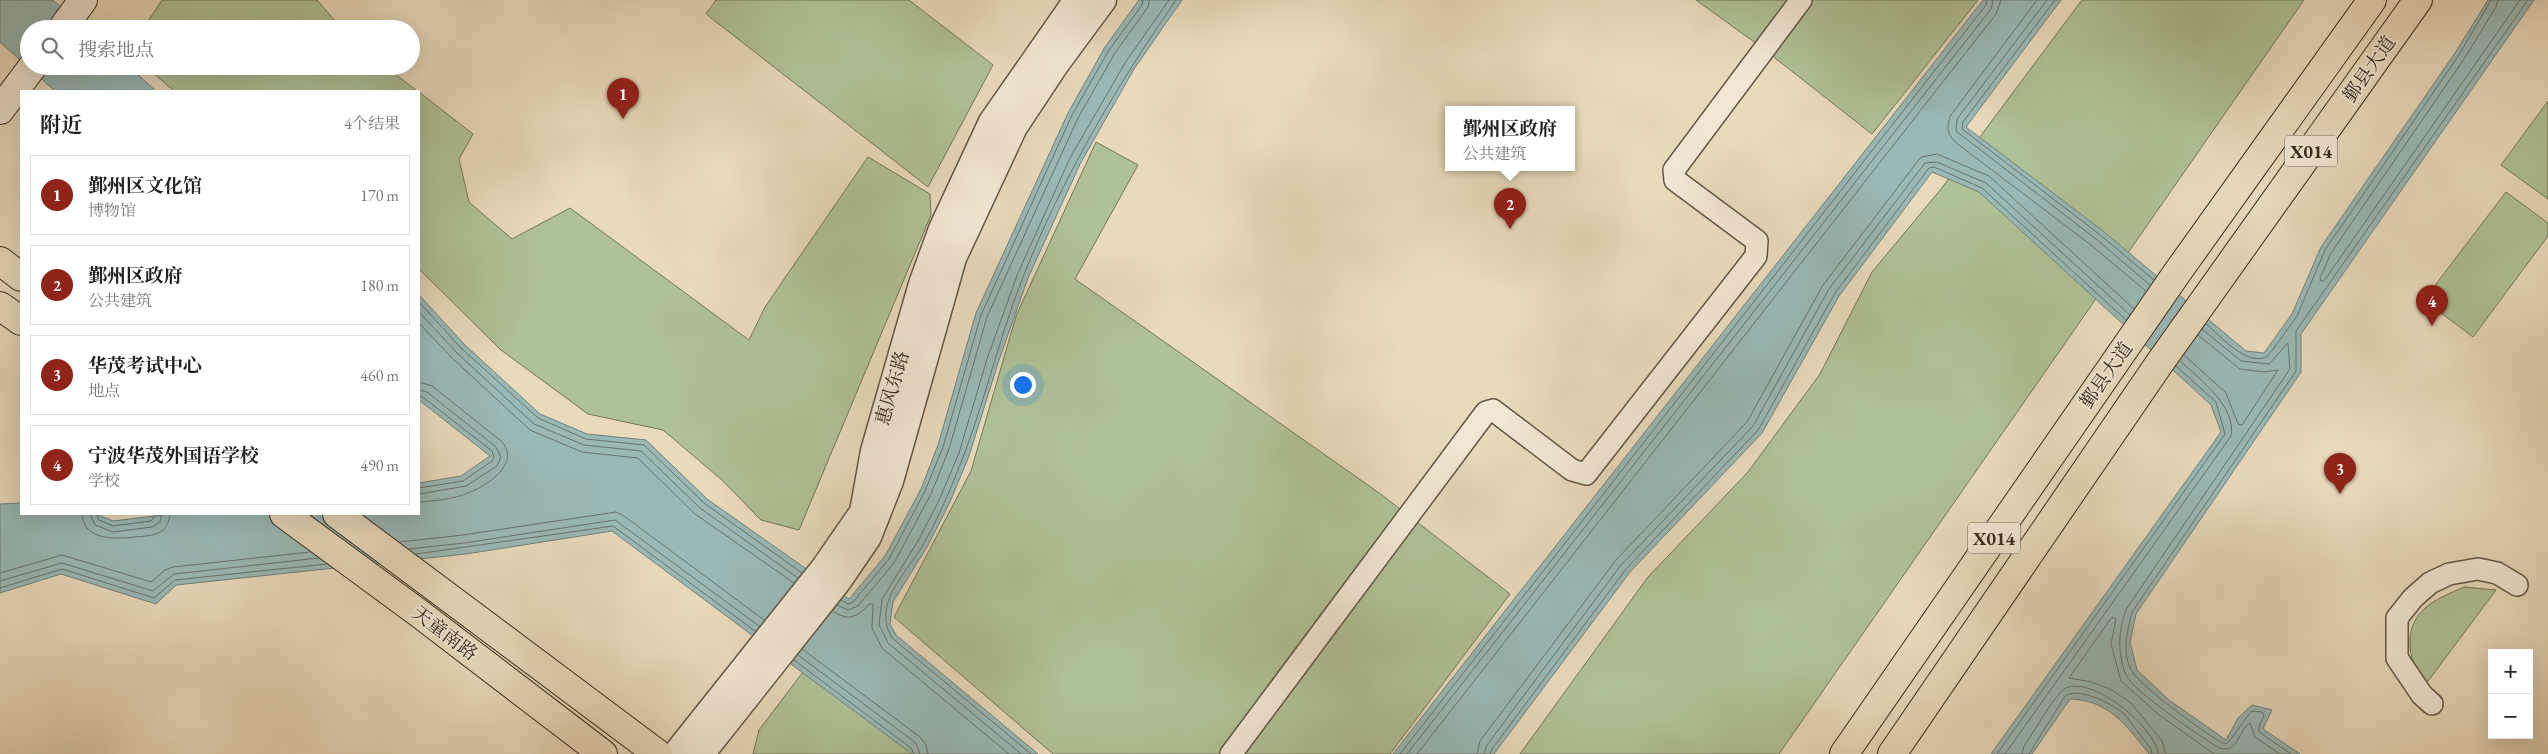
<!DOCTYPE html>
<html lang="zh">
<meta charset="utf-8">
<style>
body{margin:0;font-family:"EB Garamond","Noto Serif SC",serif;background:#f6f6f6;color:#222}
.controls{position:absolute;right:15px;bottom:15px;display:grid;overflow:hidden;border-radius:0px;box-shadow:0 5px 20px #0002}
.controls button{width:45px;height:45px;display:grid;place-items:center;padding:0;border:0;border-bottom:1px solid #e0e0e0;background:#fff;color:#222;font:25px sans-serif}
.you{position:absolute;left:1022px;top:384px;width:18px;height:18px;margin:-12px;border:4px solid #fff;border-radius:50%;background:#1a73e8;box-shadow:0 0 0 8px #1a73e833}
.badge{display:grid;place-items:center;width:32px;height:32px;border-radius:50%;background:#8f2418;color:#fff;font-size:16px;font-weight:700}
.pin{position:absolute;translate:-50% -41px;filter:drop-shadow(0 1px 2px #0008)}
.pin::after{content:'';position:absolute;top:26px;width:18px;height:15px;background:inherit;clip-path:polygon(0 0,100% 0,50% 100%)}
.popup{position:absolute;left:1445px;top:106px;width:130px;height:65px;box-sizing:border-box;display:grid;place-content:center;border-radius:0px;background:#fff;filter:drop-shadow(0 1px 4px #0005);font-size:16px;white-space:nowrap;color:#767676}
.popup b{font-size:19px;color:#222}
.popup::after{content:'';position:absolute;left:50%;top:100%;margin-left:-10px;border:10px solid transparent;border-top-color:#fff}
.list{margin:0;padding:0;list-style:none}
h2{display:flex;justify-content:space-between;align-items:center;height:65px;margin:0;padding:0 20px;font-size:21px}
h2 small{font-size:16px;font-weight:400;color:#767676}
.list li{display:grid;grid-template-columns:32px 1fr auto;gap:15px;align-items:center;box-sizing:border-box;height:80px;margin:0 10px 10px;padding:0 10px;border:1px solid #e0e0e0;border-radius:0px}
.list b{display:block;font-size:19px;white-space:nowrap}
.list p{margin:0;font-size:16px;white-space:nowrap;color:#767676}
.list em{font-size:16px;font-style:normal;color:#767676}
.icon{flex:none;width:28px;height:28px;fill:none;stroke:currentColor;stroke-width:2;stroke-linecap:round;stroke-linejoin:round}
.map{position:relative;flex:none;width:2548px;height:754px;overflow:hidden}
.search{position:absolute;background:#fff;box-shadow:0 5px 20px #0002;left:20px;top:20px;width:400px;height:55px;display:flex;align-items:center;gap:12px;box-sizing:border-box;padding:0 18px;border-radius:28px;color:#767676;font-size:19px}
.panel{position:absolute;background:#fff;box-shadow:0 5px 20px #0002;left:20px;top:90px;width:400px;height:425px;border-radius:0px}
.map>svg:first-child{display:block}
.green{fill:#afc196;stroke:#72765a}
.water{fill:#99b9b7;stroke:#71807a}
.lines{fill:none;stroke-linecap:round;stroke-linejoin:round}
.shore{stroke:#68726a;stroke-width:1}
.minor-casing{stroke:#635746;stroke-width:24}
.tertiary-casing{stroke:#635746;stroke-width:29}
.secondary-casing{stroke:#362b1e;stroke-width:30}
.primary-casing{stroke:#362b1e;stroke-width:30}
.minor{stroke:#f1e7d3;stroke-width:21}
.tertiary{stroke:#f1e7d3;stroke-width:26}
.secondary{stroke:#f1e7d3;stroke-width:28}
.primary{stroke:#e9dabc;stroke-width:28}
.labels{text-anchor:middle;dominant-baseline:central;stroke-width:4;stroke-linejoin:round;paint-order:stroke}
.shield{fill:#f1e7d3;stroke:#6e6354;stroke-width:1}
.shield-label{font-size:18px;font-weight:bold;fill:#362b1e}
.street-label{font-size:19px;fill:#362b1e;stroke:#f1e7d3}
</style>
<div class="map">
<svg width="2548" height="754" viewBox="0 0 2548 754">
<rect width="100%" height="100%" fill="#e9dabc"/>
<filter id="stains"><feTurbulence type="fractalNoise" baseFrequency=".004" numOctaves="4"/><feColorMatrix values="0 0 0 0 .2 0 0 0 0 .09 0 0 0 0 .02 0 0 0 .5 -.17"/></filter>
<radialGradient id="worn" r=".72"><stop offset=".6" stop-color="#630" stop-opacity="0"/><stop offset="1" stop-color="#630" stop-opacity=".3"/></radialGradient>
<!-- green -->
<g class="green">
<path d="M162,0H317L342,29H143Z"/>
<path d="M716,0H909L993,65L928,187L706,14Z"/>
<path d="M1696,0H1978L1872,134L1757,44Z"/>
<path d="M2082,0H2304L1779,754H1520L1648,577L1748,472L1820,374L1872,272L1941,189Z"/>
<path d="M145,66H385L417,91H174Z"/>
<path d="M419,92L473,134L459,159L469,202L512,239L570,208L749,340L765,307L868,157L930,194L931,215L799,530L761,520L722,480L663,430L588,414L501,350L419,269Z"/>
<path d="M2548,101V199L2501,165Z"/>
<path d="M1096,142L1138,165L1075,279L1382,495L1510,594L1390,754H1053L894,617L971,471L1016,316Z"/>
<path d="M2506,192L2548,223V236L2473,337L2424,300Z"/>
<path d="M2464,587L2496,590L2425,685C2409,664 2402,631 2423,610C2434,599 2451,593 2464,587Z"/>
<path d="M803,672L919,754H753L759,730Z"/>
</g>
<!-- water -->
<g class="water">
<path d="M0,0H53L86,29H29V66H128L156,91H55L0,42Z"/>
<path d="M1139,0H1182L1134,69L1080,164L1028,278L998,363L969,456L950,502L927,547L893,602L890,624L896,635L1038,754H912L612,531L466,554L176,585L156,604L61,574L0,593V504L21,503V514H96L113,521L171,514H419V483L461,476L490,456L419,400V295L465,345L540,414L587,434L646,440L707,499L849,599L885,556L921,489L938,445L976,313L1068,113L1105,47Z"/>
<path d="M1983,0H2061L1966,127L2103,231L2246,351L2264,353L2292,314L2321,247L2455,53L2488,0H2534L2301,334V372L2136,614L2130,642L2137,670L2169,700L2226,740L2238,718L2252,705L2272,710L2263,729L2300,754H2149C2127,726 2109,700 2070,699L2032,754H1991L2221,432L2211,405L1979,192L1932,172L1839,296L1762,433L1630,572L1494,754H1393Z"/>
</g>
<g class="lines">
<!-- shore -->
<g class="shore">
<path d="M2037,0L1951,115C1946,125 1947,134 1955,142L2091,245L2146,291"/>
<path d="M2047,0L1957,119L1956,131L2096,239L2150,285"/>
<path d="M2055,0L1963,122L1962,129L2099,234L2154,280"/>
<path d="M2498,0L2496,7L2464,59L2331,253L2320,278L2321,281H2324L2520,0"/>
<path d="M419,302L461,348L538,418L586,439L644,445L704,503L802,573"/>
<path d="M419,312L457,353L534,424L584,445L641,451L700,508L798,578"/>
<path d="M419,323L452,358L530,430L582,452L638,458L695,514L794,583"/>
<path d="M2206,324C2221,336 2247,368 2268,356L2297,316L2325,250L2459,55L2491,0"/>
<path d="M2202,329L2241,361L2269,364L2288,343L2290,369L2127,608C2118,629 2117,653 2126,675C2134,692 2200,736 2219,748C2239,754 2238,730 2250,723L2255,737L2280,754"/>
<path d="M2184,355L2226,393L2238,424L2242,425L2278,370L2264,372L2240,369L2198,335"/>
<path d="M419,382L432,386L501,441C522,463 487,486 468,493C455,499 433,501 419,502"/>
<path d="M419,390L427,392L496,447L501,457L497,466L466,486L419,494"/>
<path d="M419,396L424,398L492,451L494,457L492,461L463,481L419,488"/>
<path d="M82,514C83,541 116,539 135,537C144,536 155,536 162,531C167,527 169,521 170,514"/>
<path d="M90,514L95,525L113,532L152,527L160,522L162,514"/>
<path d="M96,514L99,520L113,526L151,521L156,514"/>
<path d="M400,542L463,535L616,512L624,516L764,620"/>
<path d="M409,549L464,543L615,520L759,626"/>
<path d="M416,554L613,526L755,631"/>
<path d="M0,573L62,555L151,582L165,570L173,567L310,552"/>
<path d="M0,581L62,563L153,591L174,574L319,558"/>
<path d="M0,588L62,569L154,598L175,580L327,564"/>
<path d="M841,600L848,604L853,602L889,559L925,491L943,447L981,315L1072,115L1109,50L1142,5L1143,0"/>
<path d="M837,605L848,610L858,606L894,563L931,494L949,449L987,317L1078,118L1115,53L1148,7L1149,0"/>
<path d="M833,611C848,622 858,617 869,604H873L872,628L882,648L1009,754"/>
<path d="M802,649L920,737L926,745L928,754"/>
<path d="M798,655L916,743L920,754"/>
<path d="M794,660L911,748L914,754"/>
<path d="M1021,754L888,643L879,625L882,599L918,541L940,498L959,453L987,359L1018,273L1070,158L1125,63L1169,0"/>
<path d="M1031,754L892,638C885,626 884,616 888,603C891,587 914,560 923,545C935,524 945,502 954,480C982,414 997,343 1023,277C1062,178 1116,87 1176,0"/>
<path d="M1400,754L1986,5L1987,0"/>
<path d="M1407,754L1991,9L1993,0"/>
<path d="M1417,754L1996,14L2001,0"/>
<path d="M1477,754L1480,741L1616,560L1747,422L1823,285L1921,157L1937,154L1989,176L2134,309"/>
<path d="M1484,754L1487,745L1621,565L1753,426L1829,289L1925,163L1937,162L1986,183L2130,315"/>
<path d="M1490,754L1492,749L1626,569L1758,430L1835,293L1929,168L1934,167L1982,188L2126,320"/>
<path d="M1997,754L2225,434L2216,402L2176,366"/>
<path d="M2005,754L2231,436C2237,407 2199,378 2180,361"/>
<path d="M2022,754L2024,746C2032,735 2055,695 2064,689C2091,673 2157,729 2158,754"/>
<path d="M2029,754L2065,696C2079,686 2115,705 2125,715C2134,726 2142,738 2151,749L2152,754"/>
<path d="M2166,754L2162,741L2131,703L2112,690L2092,682L2069,678L2112,617L2116,619L2111,644L2121,681L2158,714L2214,754"/>
<path d="M2291,754L2259,732V727L2264,715L2262,712L2252,711C2244,719 2231,742 2225,744C2210,738 2141,686 2133,673C2121,655 2127,632 2132,612L2296,371V331L2528,0"/>
</g>
<!-- minor casing -->
<g class="minor-casing">
<g id="minor">
<path d="M2432,704L2422,695L2397,658V618L2413,598L2430,583L2449,574L2478,569L2497,573L2517,585"/>
<path d="M1231,754L1486,412L1493,410L1572,470L1586,474L1756,256L1757,241L1675,180L1674,170L1801,0"/>
</g>
</g>
<!-- tertiary casing -->
<g class="tertiary-casing">
<g id="tertiary">
<path d="M676,754L825,567L863,512L874,451L922,284L942,229L992,122L1077,0"/>
<path d="M701,754L838,581L868,537L890,481L953,258L1014,127L1055,65L1103,0"/>
</g>
</g>
<!-- secondary casing -->
<g class="secondary-casing">
<g id="secondary">
<path d="M62,29L83,0"/>
<path d="M0,110L33,66"/>
</g>
</g>
<!-- primary casing -->
<g class="primary-casing">
<g id="primary">
<path d="M0,261L21,277"/>
<path d="M0,306L21,321"/>
<path d="M284,514L420,614L603,754"/>
<path d="M337,514L658,754"/>
<path d="M1844,754L2179,270L2372,0"/>
<path d="M1892,754L2159,364L2418,0"/>
</g>
</g>
<!-- minor -->
<use href="#minor" class="minor"/>
<!-- tertiary -->
<use href="#tertiary" class="tertiary"/>
<!-- secondary -->
<use href="#secondary" class="secondary"/>
<!-- primary -->
<use href="#primary" class="primary"/>
</g>
<g class="labels">
<!-- shield labels -->
<g class="shield">
<rect x="2285" y="135.5" width="52" height="31" rx="4"/>
<rect x="1968" y="522.5" width="52" height="31" rx="4"/>
</g>
<g class="shield-label">
<text x="2311" y="151">X014</text>
<text x="1994" y="538">X014</text>
</g>
<!-- street labels -->
<g class="street-label">
<text transform="translate(2369 69) rotate(-55)">鄞县大道</text>
<text transform="translate(2106 375) rotate(-55)">鄞县大道</text>
<text transform="translate(892 388) rotate(-74)">惠风东路</text>
<text transform="translate(445 633) rotate(37)">天童南路</text>
</g>
</g>
<rect width="100%" height="100%" filter="url(#stains)"/>
<rect width="100%" height="100%" fill="url(#worn)"/>
</svg>
<div class="controls">
<button>+</button>
<button>−</button>
</div>
<div class="you"></div>
<div class="pin badge" style="left:623px;top:119px">1</div>
<div class="pin badge" style="left:1510px;top:229px">2</div>
<div class="popup"><b>鄞州区政府</b>公共建筑</div>
<div class="pin badge" style="left:2340px;top:494px">3</div>
<div class="pin badge" style="left:2432px;top:326px">4</div>
<div class="search"><svg class="icon" aria-label="search" viewBox="0 0 24 24"><circle cx="10" cy="10" r="6"/><path d="M15 15l6 6"/></svg>搜索地点</div>
<section class="panel">
<h2>附近<small>4个结果</small></h2>
<ul class="list">
<li><span class="badge">1</span><div><b>鄞州区文化馆</b><p>博物馆</p></div><em>170 m</em></li>
<li><span class="badge">2</span><div><b>鄞州区政府</b><p>公共建筑</p></div><em>180 m</em></li>
<li><span class="badge">3</span><div><b>华茂考试中心</b><p>地点</p></div><em>460 m</em></li>
<li><span class="badge">4</span><div><b>宁波华茂外国语学校</b><p>学校</p></div><em>490 m</em></li>
</ul>
</section>
</div>
